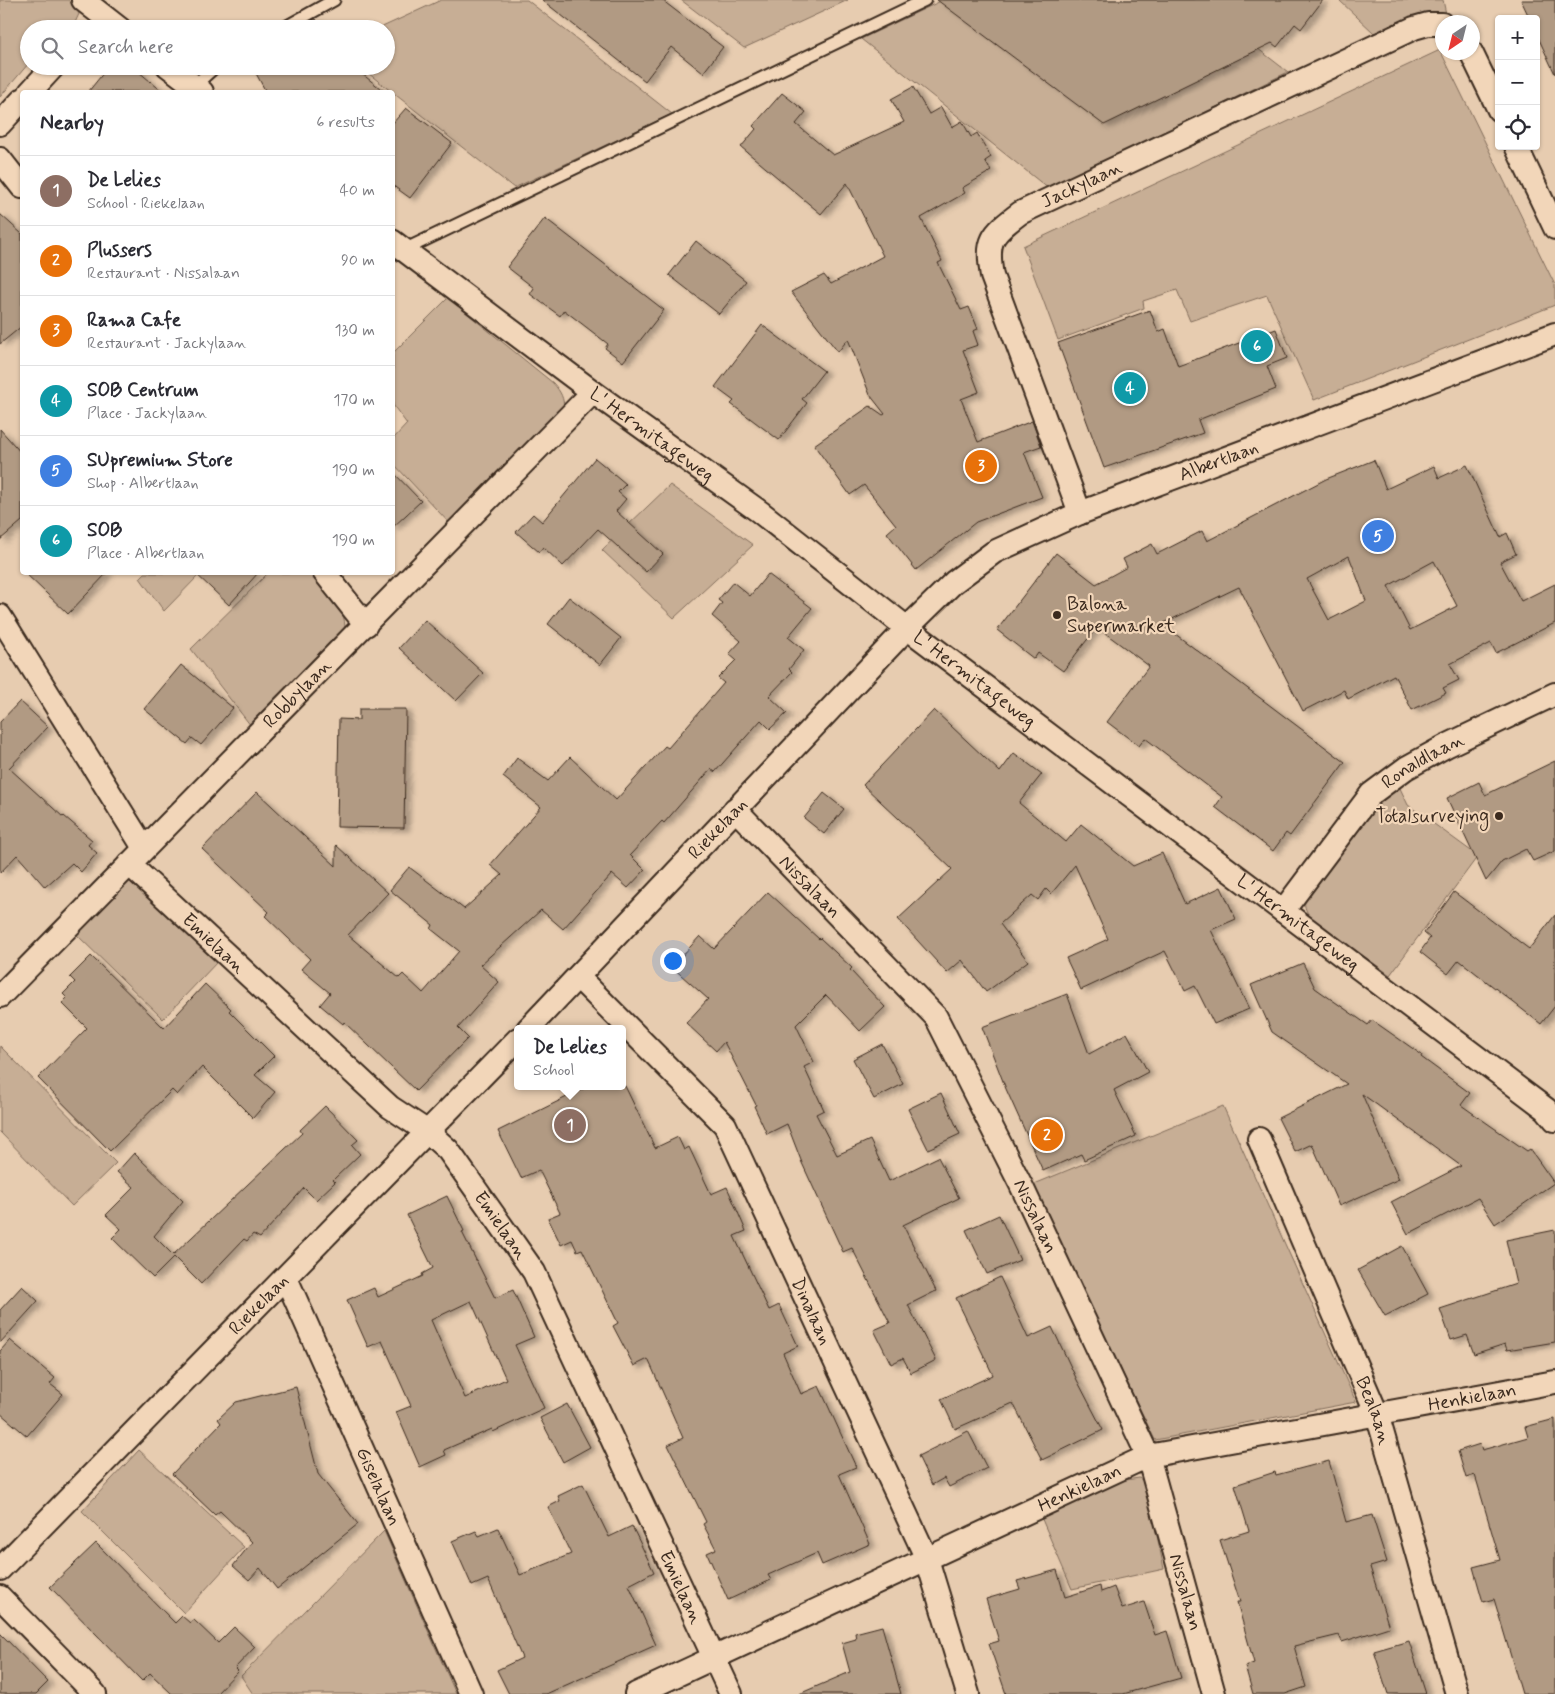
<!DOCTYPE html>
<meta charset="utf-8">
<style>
body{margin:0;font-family:Mynerve,sans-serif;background:#f7f7f7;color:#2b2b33}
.controls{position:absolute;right:15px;top:15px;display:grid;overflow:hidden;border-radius:5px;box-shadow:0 1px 4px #0004}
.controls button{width:45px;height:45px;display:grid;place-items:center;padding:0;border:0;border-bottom:1px solid #e1e1e2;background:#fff;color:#2b2b33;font:25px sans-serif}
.compass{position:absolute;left:1435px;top:15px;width:45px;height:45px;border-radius:50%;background:#fff;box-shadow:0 1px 4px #0004;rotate:215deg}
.you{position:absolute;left:672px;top:960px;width:18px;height:18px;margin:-12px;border:4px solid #fff;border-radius:50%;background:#1a73e8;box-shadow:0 0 0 8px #1a73e833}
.badge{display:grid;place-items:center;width:32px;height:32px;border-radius:50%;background:#3b2a1e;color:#fff;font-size:16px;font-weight:700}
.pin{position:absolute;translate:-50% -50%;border:2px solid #fff;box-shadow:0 1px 5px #0006}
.popup{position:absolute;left:514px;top:1025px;width:112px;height:65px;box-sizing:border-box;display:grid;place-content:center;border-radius:5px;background:#fff;filter:drop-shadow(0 1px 4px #0005);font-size:16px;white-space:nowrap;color:#7c7c81}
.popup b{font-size:19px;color:#2b2b33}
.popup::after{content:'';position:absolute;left:50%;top:100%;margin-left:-10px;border:10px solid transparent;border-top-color:#fff}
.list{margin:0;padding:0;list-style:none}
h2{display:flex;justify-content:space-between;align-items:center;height:65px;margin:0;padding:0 20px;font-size:21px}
h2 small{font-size:16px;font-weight:400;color:#7c7c81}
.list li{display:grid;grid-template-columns:32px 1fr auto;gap:15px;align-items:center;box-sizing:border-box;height:70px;padding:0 20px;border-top:1px solid #e1e1e2}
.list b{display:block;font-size:19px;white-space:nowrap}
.list p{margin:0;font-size:16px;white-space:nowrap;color:#7c7c81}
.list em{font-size:16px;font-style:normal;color:#7c7c81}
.icon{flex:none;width:28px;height:28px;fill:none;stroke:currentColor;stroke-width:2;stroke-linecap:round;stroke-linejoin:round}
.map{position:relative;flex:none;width:1555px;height:1694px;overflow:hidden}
.search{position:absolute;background:#fff;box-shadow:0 1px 4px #0004;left:20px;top:20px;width:375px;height:55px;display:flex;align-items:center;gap:12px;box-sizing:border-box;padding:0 18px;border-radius:28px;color:#7c7c81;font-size:19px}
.panel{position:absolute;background:#fff;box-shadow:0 1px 4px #0004;left:20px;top:90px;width:375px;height:485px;border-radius:5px}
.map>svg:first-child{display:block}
.green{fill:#c7ae95;stroke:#816c5a}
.building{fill:#b19a83;stroke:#3b2a1e;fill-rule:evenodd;filter:url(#shadow)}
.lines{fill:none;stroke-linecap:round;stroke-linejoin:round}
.lane-casing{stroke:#3b2a1e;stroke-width:15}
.street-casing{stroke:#3b2a1e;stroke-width:26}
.lane{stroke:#f2d6b9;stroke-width:11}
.street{stroke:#f2d6b9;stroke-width:22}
.poi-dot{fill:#3b2a1e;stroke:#f2d6b9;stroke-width:2}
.labels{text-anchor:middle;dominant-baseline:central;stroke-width:4.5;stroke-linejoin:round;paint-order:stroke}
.street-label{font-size:19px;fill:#3b2a1e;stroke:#f2d6b9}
.poi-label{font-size:19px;fill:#3b2a1e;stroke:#f2d6b9;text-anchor:start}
</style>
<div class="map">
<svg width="1555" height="1694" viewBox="0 0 1555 1694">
<defs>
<filter id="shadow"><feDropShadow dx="5.5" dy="3" stdDeviation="2.5" flood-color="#0004"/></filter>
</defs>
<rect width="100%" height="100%" fill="#e7ccb0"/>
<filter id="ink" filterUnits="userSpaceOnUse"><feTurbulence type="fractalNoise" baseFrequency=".02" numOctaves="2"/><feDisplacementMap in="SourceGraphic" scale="10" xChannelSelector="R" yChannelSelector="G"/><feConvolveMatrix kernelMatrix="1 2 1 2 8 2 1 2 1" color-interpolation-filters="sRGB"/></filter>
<g filter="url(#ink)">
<!-- green -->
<g class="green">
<path d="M0,0H68L74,5L79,14L72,29H29V63L0,97Z"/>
<path d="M441,0H527L672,114L514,188L359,66H386V29H378Z"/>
<path d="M681,0H848L744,48Z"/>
<path d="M943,0H1195L1288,72L1049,189L861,39Z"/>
<path d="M1339,0H1443L1446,14L1431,13L1374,33Z"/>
<path d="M1440,50L1555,285V305L1314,400L1267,295L1190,321L1177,290L1143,301L1144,308L1058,340L1023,246Z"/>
<path d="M448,298L553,383C561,392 564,398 564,410L452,526L393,463V439L407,424L393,405V353Z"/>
<path d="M670,485L753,545L674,618L602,550Z"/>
<path d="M145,573H201L164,611L140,578Z"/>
<path d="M268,573H313C324,587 352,614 343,633L251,726L191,649Z"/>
<path d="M1399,786L1408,805L1478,856L1390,975L1311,918C1305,910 1303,905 1306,895L1374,809Z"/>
<path d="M131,880L218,961L163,1019L76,934Z"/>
<path d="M0,1046L116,1163L72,1206L0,1132Z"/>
<path d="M1223,1106L1356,1402L1155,1440L1032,1185Z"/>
<path d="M139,1450L244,1547L184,1613L82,1511Z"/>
<path d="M1139,1478L1146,1483L1164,1569L1072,1589L1041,1517L1112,1482Z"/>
<path d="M384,1531L456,1694H253L241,1676Z"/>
</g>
<!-- building -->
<g class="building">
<path d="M542,0H662L723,47L703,73L671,47L645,81Z"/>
<path d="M937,0H1323L1301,29L1295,24L1277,47L1272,43L1104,125Z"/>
<path d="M1521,0H1555V74L1536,33V19H1530Z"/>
<path d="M316,19L322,29H298Z"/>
<path d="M109,66H132L163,92H88Z"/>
<path d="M252,66H352L385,92H266Z"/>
<path d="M913,87L929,114L941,107L952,127L962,121L971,137L977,133L991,157L985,161L991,171L962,188L965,193L921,218L942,261L938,263L961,310L969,307L978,329L973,331L978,345L963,350L979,392L961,399L978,442L1032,421L1041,446L1024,452L1042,497L976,522L916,570L887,533L896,525L864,485L850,495L814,445L870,406L883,415L885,414L870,395L848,339L838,352L791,292L824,275L831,284L883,256L847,183L821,214L741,147L756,129L753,126L782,93L806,112L796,124L833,155L904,122L891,99Z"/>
<path d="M406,108L452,143L410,198L392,185V124Z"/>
<path d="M0,214L22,234V326L0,344Z"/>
<path d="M545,218L664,310L623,362L605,348L608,344L564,310L560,316L530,294L534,288L507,267Z"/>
<path d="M696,241L746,281L719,314L669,275Z"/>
<path d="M1150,310L1158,332L1165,329L1178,366L1276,329L1287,358L1267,366L1276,389L1198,420L1203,433L1104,468L1058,343Z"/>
<path d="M762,325L824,371L802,399L807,403L779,440L731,404L734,401L715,387Z"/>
<path d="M0,429L22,454V521L0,540Z"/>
<path d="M595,458L626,484L618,492L626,499L616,511L663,554L646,572L598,529L563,566L543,547L539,552L516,532L533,514L542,522Z"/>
<path d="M1374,460L1386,489L1434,466L1439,478L1467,465L1500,537L1507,533L1516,554L1500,562L1521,601L1555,584V623L1496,653L1491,643L1450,664L1459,680L1443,688L1446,693L1412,710L1394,675L1348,699L1344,690L1303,711L1239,587L1162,624L1345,762L1290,836L1286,833L1273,851L1215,807L1222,797L1145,738L1139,746L1107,722L1149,666L1097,627L1063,671L1038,653L1034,659L997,630L1056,553L1096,584L1127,567L1123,559L1152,544L1157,554L1202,531L1207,541L1326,479ZM1349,556L1366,601L1329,620L1307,579ZM1434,561L1457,606L1410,630L1388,586Z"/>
<path d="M392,471L421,501L392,528Z"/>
<path d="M24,572H108L68,614Z"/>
<path d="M194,572H259L229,605Z"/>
<path d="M768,574L812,608L788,637L804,650L789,669L792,672L769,696L787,713L770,729L761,720L715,772L711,769L664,823L662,821L630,855L645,870L628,888L612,874L563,929L541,910L480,965L499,982L458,1028L468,1038L416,1091L344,1022L343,1024L320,1005L330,993L301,969L310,959L265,916L269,912L202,849L257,792L336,866V845L388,893L348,935L399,978L403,974L423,993L459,951L431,929L433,925L390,890L409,867L464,909L502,875L490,865L541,807L503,777L517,758L548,781L570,757L616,800L665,746L668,748L724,683L718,678L736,660L729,654L741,641L712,616L722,603L718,600L733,582L750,596Z"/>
<path d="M569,597L621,638L600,665L548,624Z"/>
<path d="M425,620L483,673L456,701L399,648Z"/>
<path d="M181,665L233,708L201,745L192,738L187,744L144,709Z"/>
<path d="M20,701L48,727L9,768L63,817L64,816L92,840L88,845L97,853L81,872L72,863L45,887L17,855L0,873V722Z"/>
<path d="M359,709H406L404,828L337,827L339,719L359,720Z"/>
<path d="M934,710L1000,772L1014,753L1042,774L1019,803L1066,842L1081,824L1133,866L1162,853L1185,904L1221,887L1236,919L1211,930L1249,1009L1214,1024L1195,986L1185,991L1165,951L1081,990L1066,958L1108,939L1075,865L1051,894L1046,889L1038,900L1032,895L1000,924L1028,961L986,992L962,960L947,973L898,919L952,869L863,785Z"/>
<path d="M1555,761V851L1533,861L1526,849L1502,861L1486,881L1447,798L1479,782L1485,795Z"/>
<path d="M824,793L844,809L824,834L804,818Z"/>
<path d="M768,892L819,939L820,938L852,968L850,970L885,1007L860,1031L826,995L796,1025L814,1062L804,1067L824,1110L816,1114L837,1155L870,1140L889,1181L938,1157L959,1198L903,1225L936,1291L908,1305L936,1360L911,1373L903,1358L891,1364L874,1330L890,1323L852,1248L843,1252L802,1163L787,1124L767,1134L754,1106L756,1105L724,1042L716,1051L686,1023L708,999L672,967L700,936L714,949Z"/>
<path d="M1454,892L1529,949L1555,915V1006L1541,1024L1459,960L1448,974L1420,952L1430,938L1424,933Z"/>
<path d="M91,956L164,1028L205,984L231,1009L229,1011L274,1056L255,1075L275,1092L253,1118L202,1067L177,1095L172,1090L110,1151L38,1078L87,1028L62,1003L67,998L63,994L75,982L70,977Z"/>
<path d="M1303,963L1315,988L1368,1025L1372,1020L1422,1055L1421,1057L1470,1093L1461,1105L1527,1151L1530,1149L1554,1183L1495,1224L1478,1198L1408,1234L1391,1202L1461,1166L1362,1094L1399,1179L1339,1206L1312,1144L1295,1152L1278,1118L1347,1084L1272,1032L1251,985Z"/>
<path d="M1067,994L1089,1054L1127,1033L1148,1072L1114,1090L1136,1136L1084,1160L1081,1154L1043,1171L1006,1089L982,1027Z"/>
<path d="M882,1044L903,1084L874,1099L853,1059Z"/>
<path d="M589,1086H625L655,1148L678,1137L684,1150L689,1147L711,1194L727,1187L746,1231L734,1236L769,1310L779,1305L798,1346L783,1353L801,1394L819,1386L856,1467L839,1474L870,1544L822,1565L817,1553L768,1575L771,1580L728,1600L707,1553L716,1549L703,1524L706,1522L668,1445L683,1438L648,1359L634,1366L613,1326L618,1323L582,1249L577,1251L572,1240L561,1245L548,1218L560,1213L539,1170L521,1178L498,1131Z"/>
<path d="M941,1093L960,1134L928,1149L908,1109Z"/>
<path d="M325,1106L358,1140L352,1145L360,1154L333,1180L335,1182L316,1200L304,1188L260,1238L253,1234L247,1241L244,1239L201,1284L174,1257L153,1278L112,1238L121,1229L106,1215L134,1187L117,1172L134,1153L183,1201L154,1236L173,1255L302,1133L300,1130Z"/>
<path d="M447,1196L464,1231L462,1232L495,1298L513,1290L534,1337L515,1345L544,1408L493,1432L492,1429L444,1450L446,1455L420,1467L396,1412L411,1406L382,1341L368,1347L347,1300L374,1288L378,1297L423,1276L422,1274L433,1268L407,1215ZM471,1301L506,1379L465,1398L431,1320Z"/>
<path d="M999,1215L1020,1260L987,1274L966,1230Z"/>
<path d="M1555,1230V1342L1507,1350L1505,1344L1474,1354L1467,1335L1451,1340L1440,1309L1516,1284L1506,1240Z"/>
<path d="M1402,1246L1428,1294L1385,1316L1358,1270Z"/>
<path d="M1000,1277L1028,1338L1052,1327L1077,1380L1103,1430L1042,1460L1013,1403L955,1429L941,1399L993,1375L956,1298Z"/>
<path d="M22,1286L38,1301L0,1343V1310Z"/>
<path d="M10,1340L55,1378L50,1384L63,1394L27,1436L0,1413V1351Z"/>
<path d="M296,1387L318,1474L358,1524L277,1589L260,1568L249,1580L233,1566L252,1542L220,1511L215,1515L172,1474L221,1423L218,1419L236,1402Z"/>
<path d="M567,1404L590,1447L563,1462L540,1418Z"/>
<path d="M1555,1419V1694H1522L1494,1599L1483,1602L1473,1567L1500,1560L1475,1475L1466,1478L1458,1451L1480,1444L1482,1450L1528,1437L1525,1427Z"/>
<path d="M968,1431L987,1468L949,1487L944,1478L932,1485L918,1456Z"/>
<path d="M1329,1461L1346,1522L1372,1515L1387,1562L1370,1567L1389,1627L1342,1642L1339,1635L1294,1646L1306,1687L1285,1694H1253L1245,1666L1254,1663L1237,1602H1240L1220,1540L1249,1531L1235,1485L1275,1472L1276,1475Z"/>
<path d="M583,1484L609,1537L632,1526L654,1572L629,1585L656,1645L546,1694H509L497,1670L522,1658L488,1579L472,1586L452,1541L476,1531L479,1536L498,1528L520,1575L571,1554L548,1507L560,1501L558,1496Z"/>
<path d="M96,1543L175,1623L182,1616L190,1623L193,1619L218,1643L234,1627L255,1647L235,1668L238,1671L216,1694H172L150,1673L142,1681L50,1587Z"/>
<path d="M1057,1570L1065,1597L1100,1586L1101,1592L1114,1587L1122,1609L1144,1602L1155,1635L1167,1631L1181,1678L1123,1694H1006L989,1644L999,1641L986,1599L1020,1589L1017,1581Z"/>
<path d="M882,1626L901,1694H799L850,1672L842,1643L856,1639L855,1633Z"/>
<path d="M0,1633L48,1682L36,1694H0Z"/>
<path d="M1409,1641L1426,1694H1388L1374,1651Z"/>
</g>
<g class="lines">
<!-- lane casing -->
<g class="lane-casing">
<g id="lane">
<path d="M282,29L334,0"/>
<path d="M194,86L216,66"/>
<path d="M404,250L925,0"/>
</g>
</g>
<!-- street casing -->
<g class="street-casing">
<g id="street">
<path d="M83,0L120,29"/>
<path d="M1471,52L1499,110"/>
<path d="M168,66L202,92"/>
<path d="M30,92L54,66"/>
<path d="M0,124L22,100"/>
<path d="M1516,146L1555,228"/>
<path d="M0,159L22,187"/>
<path id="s1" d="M392,241L593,392L760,512L907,628L1546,1109L1555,1120"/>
<path id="s2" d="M1080,513L992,276C986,240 991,235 1020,213L1414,28L1428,24H1442"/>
<path d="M324,572L366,625"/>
<path d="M0,616L144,848"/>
<path id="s3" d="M735,809L936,1017L1021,1185L1148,1456L1214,1694"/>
<path id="s4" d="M129,864L390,1107L428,1132L448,1150L534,1272L731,1694"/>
<path id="s5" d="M1283,911L1371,794L1406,768L1446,746L1555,694"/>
<path id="s6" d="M578,977L725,1125L927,1559L968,1694"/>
<path id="s7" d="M0,996L593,392"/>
<path id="s8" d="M528,1029L907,628L954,582L994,552L1080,513L1555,334"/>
<path id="s9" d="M1259,1139L1377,1414L1457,1694"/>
<path id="s10" d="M286,1278L471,1694"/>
<path id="s11" d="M0,1569L518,1039"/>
<path d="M0,1597L95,1694"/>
<path id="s12" d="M636,1694L1148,1456L1555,1382"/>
</g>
</g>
<!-- lane -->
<use href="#lane" class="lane"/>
<!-- street -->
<use href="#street" class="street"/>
</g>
</g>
<!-- markers -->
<g class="poi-dot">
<circle cx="1057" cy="615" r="5"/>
<circle cx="1499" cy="816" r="5"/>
</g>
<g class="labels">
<!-- street labels -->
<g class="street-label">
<text stroke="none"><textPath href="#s2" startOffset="396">Jackylaan</textPath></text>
<text stroke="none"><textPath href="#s1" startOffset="324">L' Hermitageweg</textPath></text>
<text stroke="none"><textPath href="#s8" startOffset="910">Albertlaan</textPath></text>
<text stroke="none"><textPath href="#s1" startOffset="729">L' Hermitageweg</textPath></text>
<text stroke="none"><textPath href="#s7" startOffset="424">Robbylaan</textPath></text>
<text stroke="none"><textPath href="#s5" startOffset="208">Ronaldlaan</textPath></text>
<text stroke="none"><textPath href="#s8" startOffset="276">Riekelaan</textPath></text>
<text stroke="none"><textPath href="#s3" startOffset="108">Nissalaan</textPath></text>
<text stroke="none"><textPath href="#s1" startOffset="1134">L' Hermitageweg</textPath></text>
<text stroke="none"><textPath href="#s4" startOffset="116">Emielaan</textPath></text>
<text stroke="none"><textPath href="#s3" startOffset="512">Nissalaan</textPath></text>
<text stroke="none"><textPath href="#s4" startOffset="521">Emielaan</textPath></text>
<text stroke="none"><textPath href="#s11" startOffset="370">Riekelaan</textPath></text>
<text stroke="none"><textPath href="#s6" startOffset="414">Dinalaan</textPath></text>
<text stroke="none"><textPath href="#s12" startOffset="894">Henkielaan</textPath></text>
<text stroke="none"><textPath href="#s9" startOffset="295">Bealaan</textPath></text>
<text stroke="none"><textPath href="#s10" startOffset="228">Giselalaan</textPath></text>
<text stroke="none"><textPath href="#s12" startOffset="489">Henkielaan</textPath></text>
<text stroke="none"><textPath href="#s4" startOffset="926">Emielaan</textPath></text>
<text stroke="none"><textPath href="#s3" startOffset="918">Nissalaan</textPath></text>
</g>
<!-- poi labels -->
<g class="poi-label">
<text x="1067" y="604">Balona<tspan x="1067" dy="22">Supermarket</tspan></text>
<text x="1489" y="816" text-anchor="end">Totalsurveying</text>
</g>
</g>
</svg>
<div class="controls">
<button>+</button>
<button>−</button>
<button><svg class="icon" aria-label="locate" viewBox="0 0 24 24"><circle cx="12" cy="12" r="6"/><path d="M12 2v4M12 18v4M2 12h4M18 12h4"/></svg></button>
</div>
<svg class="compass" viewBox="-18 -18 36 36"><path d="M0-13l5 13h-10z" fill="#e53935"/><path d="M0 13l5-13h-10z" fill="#7c7c81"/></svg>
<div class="you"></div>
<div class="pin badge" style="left:570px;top:1125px;background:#8d6e63">1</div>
<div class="popup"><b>De Lelies</b>School</div>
<div class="pin badge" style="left:1047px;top:1135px;background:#e8710a">2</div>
<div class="pin badge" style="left:981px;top:466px;background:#e8710a">3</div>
<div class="pin badge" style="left:1130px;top:388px;background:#0f9aa8">4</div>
<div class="pin badge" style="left:1378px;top:536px;background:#3f7fe0">5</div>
<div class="pin badge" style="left:1257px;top:346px;background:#0f9aa8">6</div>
<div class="search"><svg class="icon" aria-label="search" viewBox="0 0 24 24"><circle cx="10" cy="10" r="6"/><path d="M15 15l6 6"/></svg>Search here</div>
<section class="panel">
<h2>Nearby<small>6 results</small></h2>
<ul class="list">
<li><span class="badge" style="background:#8d6e63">1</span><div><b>De Lelies</b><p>School · Riekelaan</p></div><em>40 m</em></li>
<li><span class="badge" style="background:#e8710a">2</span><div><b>Plussers</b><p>Restaurant · Nissalaan</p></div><em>90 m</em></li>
<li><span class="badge" style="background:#e8710a">3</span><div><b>Rama Cafe</b><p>Restaurant · Jackylaan</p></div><em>130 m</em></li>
<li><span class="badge" style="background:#0f9aa8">4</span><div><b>SOB Centrum</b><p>Place · Jackylaan</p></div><em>170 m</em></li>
<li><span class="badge" style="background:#3f7fe0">5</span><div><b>SUpremium Store</b><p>Shop · Albertlaan</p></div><em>190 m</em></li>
<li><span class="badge" style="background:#0f9aa8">6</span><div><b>SOB</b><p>Place · Albertlaan</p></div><em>190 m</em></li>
</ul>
</section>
</div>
